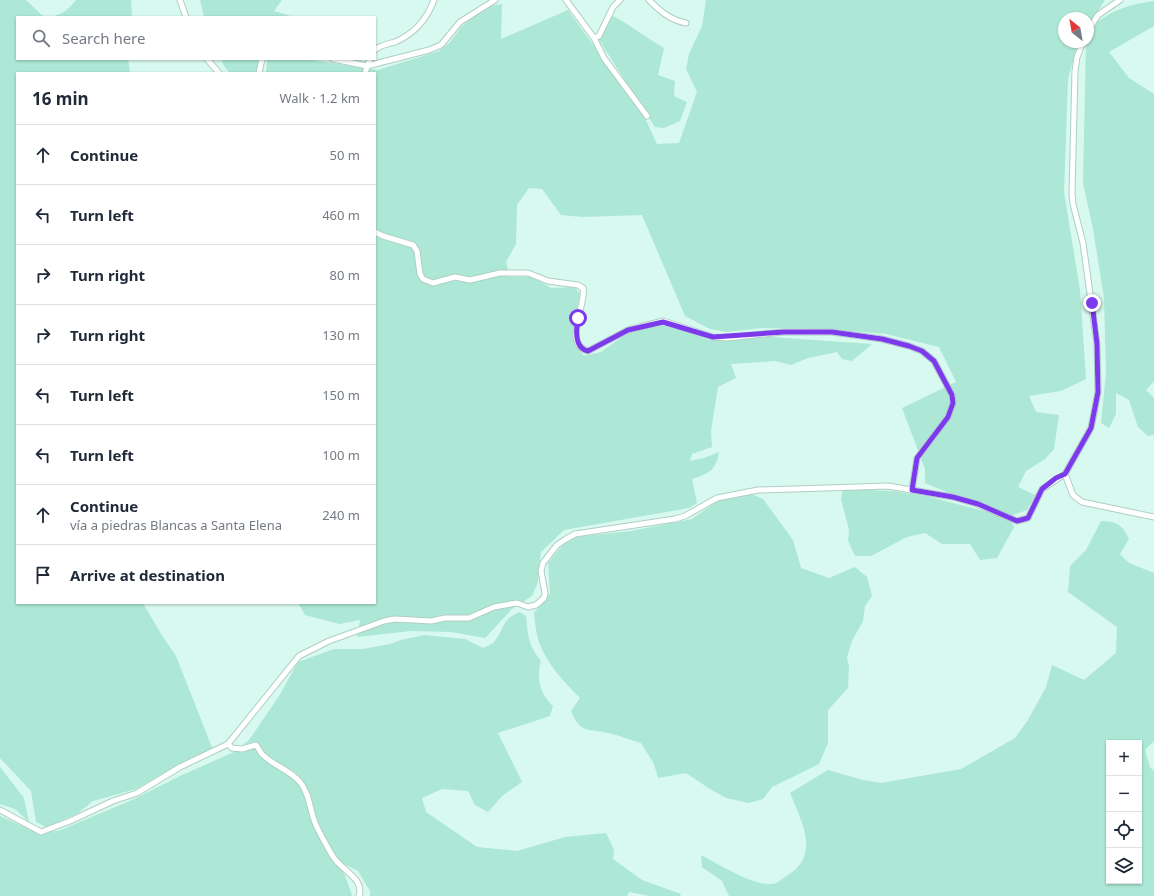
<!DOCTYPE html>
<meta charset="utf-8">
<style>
body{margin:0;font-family:"Noto Sans",sans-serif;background:#f6f6f7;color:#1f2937}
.controls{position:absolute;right:12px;bottom:12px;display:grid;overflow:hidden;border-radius:0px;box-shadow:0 1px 3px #0004}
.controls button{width:36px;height:36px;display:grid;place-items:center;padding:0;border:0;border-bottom:1px solid #e0e1e3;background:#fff;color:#1f2937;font:20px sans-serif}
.compass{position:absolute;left:1058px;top:12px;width:36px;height:36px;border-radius:50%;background:#fff;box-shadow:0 1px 3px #0004;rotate:329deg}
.stop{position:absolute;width:12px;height:12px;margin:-9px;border:3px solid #7c3aed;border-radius:50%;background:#fff}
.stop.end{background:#7c3aed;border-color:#fff;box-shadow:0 1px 4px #0008}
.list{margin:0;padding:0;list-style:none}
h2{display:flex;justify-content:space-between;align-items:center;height:52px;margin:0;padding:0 16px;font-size:17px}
h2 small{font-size:13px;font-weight:400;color:#747a83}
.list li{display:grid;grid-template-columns:26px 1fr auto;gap:12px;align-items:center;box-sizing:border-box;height:60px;padding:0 16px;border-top:1px solid #e0e1e3}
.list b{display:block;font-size:15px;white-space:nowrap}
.list p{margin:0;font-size:13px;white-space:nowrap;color:#747a83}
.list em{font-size:13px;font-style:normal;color:#747a83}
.icon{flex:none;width:22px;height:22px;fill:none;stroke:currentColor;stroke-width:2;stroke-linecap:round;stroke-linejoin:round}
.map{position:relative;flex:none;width:1154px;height:896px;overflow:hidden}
.search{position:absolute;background:#fff;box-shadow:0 1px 3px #0004;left:16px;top:16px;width:360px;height:44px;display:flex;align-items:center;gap:10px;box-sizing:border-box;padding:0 14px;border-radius:0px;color:#747a83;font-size:15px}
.panel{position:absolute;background:#fff;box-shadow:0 1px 3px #0004;left:16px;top:72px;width:360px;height:532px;border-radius:0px}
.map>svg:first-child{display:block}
.green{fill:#ade7d6;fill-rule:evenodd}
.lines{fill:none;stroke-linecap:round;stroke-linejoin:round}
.minor-casing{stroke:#afcfc5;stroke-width:7}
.minor{stroke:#fff;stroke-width:5}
.route{stroke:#7c3aed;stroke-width:5}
</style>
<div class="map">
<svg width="1154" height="896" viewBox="0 0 1154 896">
<rect width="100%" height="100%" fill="#d8f9ef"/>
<!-- green -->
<g class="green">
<path d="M0,0H26L44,17H17V59H128L130,72L132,73H17V603H143L161,634L176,656L213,750L197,757H192L136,789L93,801L78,813L46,827L36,822L31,791L0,758Z"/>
<path d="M76,0H131L132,17H47C61,16 68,10 76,0Z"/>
<path d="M200,0H282L274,11L294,17H204Z"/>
<path d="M706,0H1105L1088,26V18H1064V42H1078L1068,79L1064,192L1080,290L1086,379L1061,391L1029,396L1036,412L1059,415L1054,449L1045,459L1026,471L1018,487L1035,495L1027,510L1008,517L1014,527L997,558L980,560L970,544H942L925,533L907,537L871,556H855L848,541L849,530L841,499L843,489L893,491L925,496L1004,516L925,483V469L902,408L956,382L939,347L886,334L825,329L761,328L727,332L710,329L685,316L642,215L582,217L561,215L542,189L529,188L517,205L516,244L506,262L510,277H532L551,288L575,287L580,294L576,313L573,340L584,356L601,352L629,332L662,325L677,328L709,340L771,337L872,344L852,361L842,359L837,352L808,358L791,365L775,361L731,364L736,378L718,387L711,431L712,447L692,454L690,461L704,458L719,452C716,471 708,474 692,479L697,503L689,508L564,530L541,552L538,582L532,596L512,609L485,638L451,632L411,631L357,637L360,620L339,624L305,615L298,603H375V73H266L267,59H305L378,70L439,51L450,42L462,26L488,6L502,4L501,39L568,10L643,114L657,144L679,143L697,92L686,69L689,54L702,26Z"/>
<path d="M1154,1V26L1109,52L1129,78L1154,94V381L1146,390L1154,398V435L1148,436L1138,427L1129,400L1116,393V414L1109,428L1101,423L1106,373L1104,298L1093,229L1083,183L1086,42H1088V28C1114,10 1122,6 1154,1Z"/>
<path d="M613,16C631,25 646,38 664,48L658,75L675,81L674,96L687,102L680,121L664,128L655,127L599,40Z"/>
<path d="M221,59H259V73H230L224,66Z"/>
<path d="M749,493L763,499L793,540L801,568L829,578L855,567L867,577L872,596L865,606L863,621L852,641L847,657L849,667L848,688L828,710V743L819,764L772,787L763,799L749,803L726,798L710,789L686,773L658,778L654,764L641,743C630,740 619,735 608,733C588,728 581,735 571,711L580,698C563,681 547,664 539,642C536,633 535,623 534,613L550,593L548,563L562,546L575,537L631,531L692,519L720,499Z"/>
<path d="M1101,521C1116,521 1123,525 1129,539L1120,554L1129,563L1154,573V741L1145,750L1150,767L1154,771V896H729L722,881L702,867L701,855C718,864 753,886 772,884C777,884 783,878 788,875C821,855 801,820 790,793L828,770L863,780L881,783L961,769L1015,738L1028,720L1046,687L1052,665L1084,680L1116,653L1117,627L1068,592L1070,566L1086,550ZM1109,743H1139V881H1109Z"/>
<path d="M520,612L526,616C528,636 528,645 541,661C536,679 540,694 553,706L550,716L498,733L522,782L502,796L488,812L475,805L468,791L442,789L422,798L426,812L477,847L517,851L565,837L606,833L614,850L613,859L642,880L681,894L680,896H649L629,892L627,896H370V891L358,871L340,862L352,895L351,896H0V816L36,832L58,831L132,800L180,776L234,752L249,740L279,696L298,662L334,649H363L390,644L401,640L424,635L465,639L483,648C486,646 491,645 494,642C505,629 501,619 520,612Z"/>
<path d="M0,767L24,798L29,822L15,809L0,804Z"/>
</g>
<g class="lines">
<!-- minor casing -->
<g class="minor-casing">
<g id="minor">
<path d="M180,0L186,17"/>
<path d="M566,0L594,38L604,58L647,116"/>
<path d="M649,0C660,11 670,20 686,23"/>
<path d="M1088,31L1098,15L1120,0"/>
<path d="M594,38L599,36L613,7L620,0"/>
<path d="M375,50C380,45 388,44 395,42C414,34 427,19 434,0"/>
<path d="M207,59L219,73"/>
<path d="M333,59L367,66L429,50L441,45L460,22L495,0"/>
<path d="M259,73L262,59"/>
<path d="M365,73L370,59"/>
<path d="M375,232L383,236L413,245L417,251L420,274L423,279L433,283L455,277L470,280L500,273H528L548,281L578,285L583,288C587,304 562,344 588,351L628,330L663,321L713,337L728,338L783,332H832L882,339L909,346L922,351L934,361L952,395L953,403L948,417L917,458L912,490"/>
<path d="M1065,474L1091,428L1098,392L1097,344L1083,243L1073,204L1072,194L1075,71L1077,57L1083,42"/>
<path d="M1065,474L1073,495L1082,502L1154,517"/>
<path d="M228,744L232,748L242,749L256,745C259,748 260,753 263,755C274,766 290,770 300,782C310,794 310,812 316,825C321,836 327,846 332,855C340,870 365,878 359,896"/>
<path d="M0,810L41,832L70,821L113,801L137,793L180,767L228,744L299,656L329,641L384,621L395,619L431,621L445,618H469L494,607L517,603L528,607L536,605L544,598L545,593L541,571L543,563L557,545L566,539L575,534L675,519L685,516L717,498L758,490L888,486L953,497L977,504L1017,521L1028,518L1042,489L1065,474"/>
</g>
</g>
<!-- minor -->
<use href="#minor" class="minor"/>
</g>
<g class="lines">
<!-- route -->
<path class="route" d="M578,318C576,329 574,348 588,351L628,330L663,322L713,337L784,332H832L882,339L909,346L922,351L934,361L952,395L953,403L948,417L917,458L912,490L953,497L978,504L1017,521L1028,518L1042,489L1056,478L1065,474L1091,428L1098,392L1097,344L1092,303"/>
</g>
</svg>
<div class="controls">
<button>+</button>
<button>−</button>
<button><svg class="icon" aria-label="locate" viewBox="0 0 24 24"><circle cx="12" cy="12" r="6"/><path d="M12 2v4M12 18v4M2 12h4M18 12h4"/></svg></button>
<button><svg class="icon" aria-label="layers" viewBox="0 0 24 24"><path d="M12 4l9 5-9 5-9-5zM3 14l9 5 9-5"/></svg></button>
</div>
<svg class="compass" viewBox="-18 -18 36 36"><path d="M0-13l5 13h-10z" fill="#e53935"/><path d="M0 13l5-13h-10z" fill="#747a83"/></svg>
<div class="stop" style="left:578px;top:318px"></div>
<div class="stop end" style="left:1092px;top:303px"></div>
<div class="search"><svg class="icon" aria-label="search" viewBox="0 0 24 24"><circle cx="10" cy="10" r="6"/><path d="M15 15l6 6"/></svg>Search here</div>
<section class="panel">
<h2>16 min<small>Walk · 1.2 km</small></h2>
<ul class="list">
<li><svg class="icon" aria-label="ahead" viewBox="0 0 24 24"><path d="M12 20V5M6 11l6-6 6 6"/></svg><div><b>Continue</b></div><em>50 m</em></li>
<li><svg class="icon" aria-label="left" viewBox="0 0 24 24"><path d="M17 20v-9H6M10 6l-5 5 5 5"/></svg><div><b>Turn left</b></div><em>460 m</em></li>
<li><svg class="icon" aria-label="right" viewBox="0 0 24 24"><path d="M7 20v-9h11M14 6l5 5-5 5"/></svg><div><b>Turn right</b></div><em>80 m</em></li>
<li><svg class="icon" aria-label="right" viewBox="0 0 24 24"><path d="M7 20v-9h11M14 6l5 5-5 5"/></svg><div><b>Turn right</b></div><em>130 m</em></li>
<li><svg class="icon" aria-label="left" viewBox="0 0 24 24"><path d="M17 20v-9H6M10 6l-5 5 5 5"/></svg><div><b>Turn left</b></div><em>150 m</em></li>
<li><svg class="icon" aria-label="left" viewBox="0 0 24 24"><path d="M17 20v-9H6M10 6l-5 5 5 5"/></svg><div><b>Turn left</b></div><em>100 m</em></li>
<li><svg class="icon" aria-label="ahead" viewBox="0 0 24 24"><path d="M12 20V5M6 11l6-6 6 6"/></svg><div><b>Continue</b><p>vía a piedras Blancas a Santa Elena</p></div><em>240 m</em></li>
<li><svg class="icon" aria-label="arrive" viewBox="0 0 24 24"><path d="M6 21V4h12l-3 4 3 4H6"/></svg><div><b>Arrive at destination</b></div></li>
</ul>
</section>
</div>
